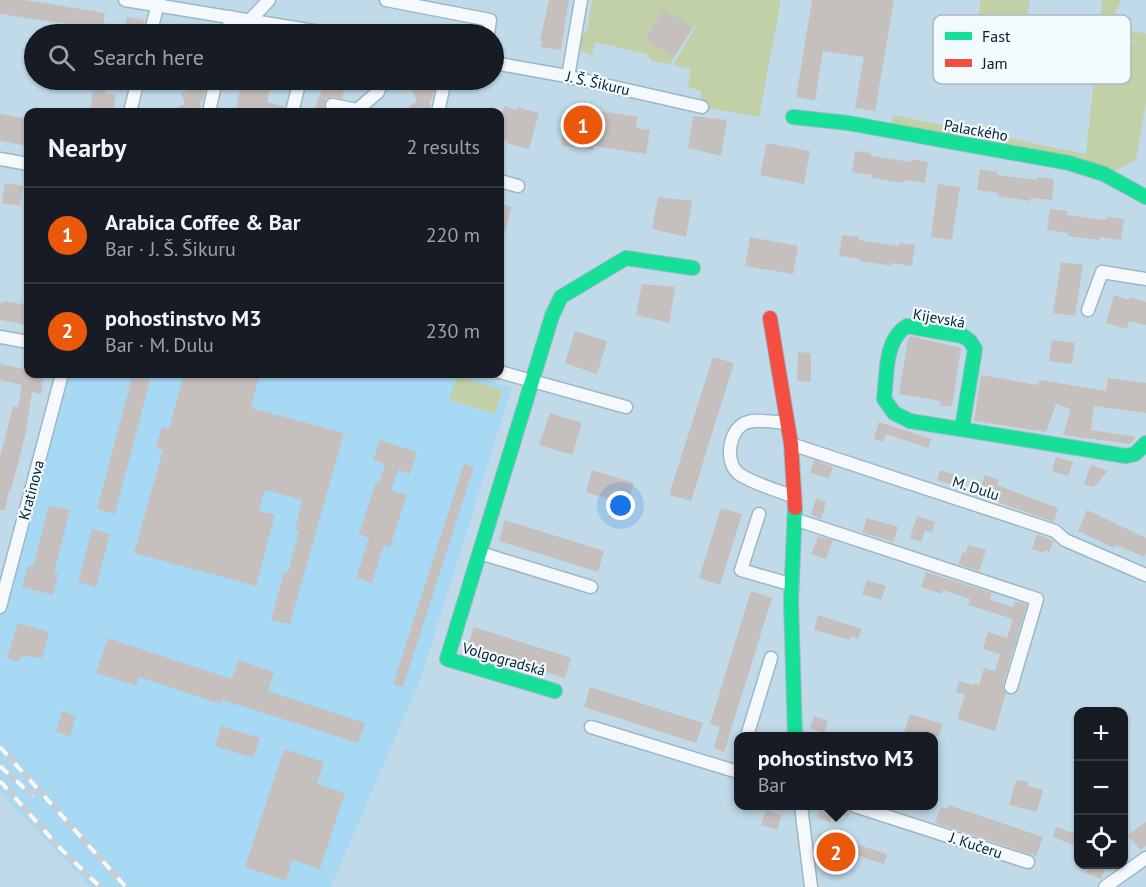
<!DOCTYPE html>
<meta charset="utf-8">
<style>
body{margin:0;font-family:"PT Sans",sans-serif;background:#242831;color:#f1f3f6}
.controls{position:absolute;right:18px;bottom:18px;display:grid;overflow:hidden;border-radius:12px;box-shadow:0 2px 4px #0004}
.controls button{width:54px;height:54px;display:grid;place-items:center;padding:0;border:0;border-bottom:2px solid #363941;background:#171b24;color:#f1f3f6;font:30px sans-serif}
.you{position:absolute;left:621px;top:506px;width:21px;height:21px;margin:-15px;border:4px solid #fff;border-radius:50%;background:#1a73e8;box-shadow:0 0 0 9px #1a73e833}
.badge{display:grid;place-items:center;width:39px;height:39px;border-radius:50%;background:#ea580c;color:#fff;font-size:20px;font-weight:700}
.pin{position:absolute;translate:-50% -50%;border:3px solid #fff;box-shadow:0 2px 6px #0006}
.popup{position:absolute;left:734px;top:732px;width:204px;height:78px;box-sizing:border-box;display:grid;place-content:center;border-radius:12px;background:#171b24;filter:drop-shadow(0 2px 4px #0005);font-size:20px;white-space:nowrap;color:#9ea1a6}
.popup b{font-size:22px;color:#f1f3f6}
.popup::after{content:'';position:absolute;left:50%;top:100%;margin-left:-12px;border:12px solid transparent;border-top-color:#171b24}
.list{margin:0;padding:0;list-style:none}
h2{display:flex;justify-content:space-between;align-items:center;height:78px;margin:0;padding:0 24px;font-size:26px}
h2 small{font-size:20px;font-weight:400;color:#9ea1a6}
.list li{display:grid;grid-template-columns:39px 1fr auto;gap:18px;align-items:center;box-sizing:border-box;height:96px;padding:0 24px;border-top:2px solid #363941}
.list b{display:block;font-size:22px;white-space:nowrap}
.list p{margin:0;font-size:20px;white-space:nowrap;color:#9ea1a6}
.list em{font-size:20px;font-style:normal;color:#9ea1a6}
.icon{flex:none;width:33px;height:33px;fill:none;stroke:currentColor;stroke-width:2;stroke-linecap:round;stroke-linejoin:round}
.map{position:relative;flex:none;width:1146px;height:887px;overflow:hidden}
.search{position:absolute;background:#171b24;box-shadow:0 2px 4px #0004;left:24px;top:24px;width:480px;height:66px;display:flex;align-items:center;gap:15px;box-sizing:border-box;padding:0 21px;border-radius:33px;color:#9ea1a6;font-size:22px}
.panel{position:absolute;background:#171b24;box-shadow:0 2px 4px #0004;left:24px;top:108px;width:480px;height:270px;border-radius:12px}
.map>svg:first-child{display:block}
.built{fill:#a7d9f5}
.green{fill:#c2d0a7}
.building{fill:#c5c0bd}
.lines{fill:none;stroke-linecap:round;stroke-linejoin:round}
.street-casing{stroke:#9cb7c6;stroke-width:15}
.fast-casing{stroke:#9cb7c6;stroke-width:16}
.jam-casing{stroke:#9cb7c6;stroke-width:16}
.street{stroke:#f6f9fc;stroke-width:12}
.fast{stroke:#16e098;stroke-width:14}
.jam{stroke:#f24e42;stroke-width:14}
.rail-casing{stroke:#c6ced3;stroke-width:6}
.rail{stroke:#f2fafe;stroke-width:4;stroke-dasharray:11;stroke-linecap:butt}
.labels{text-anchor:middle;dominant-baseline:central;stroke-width:4.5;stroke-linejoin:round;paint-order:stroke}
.street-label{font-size:15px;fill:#001f2f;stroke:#f2fafe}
.key{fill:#f2fafe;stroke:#a9b8c0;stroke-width:1.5}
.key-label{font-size:16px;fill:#001f2f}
</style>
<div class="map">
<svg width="1146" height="887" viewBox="0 0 1146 887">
<rect width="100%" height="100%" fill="#c1dae9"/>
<!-- built -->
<path class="built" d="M69,374H464L512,387L421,678L331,887H91L0,793V610Z"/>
<!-- green -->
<g class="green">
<path d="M592,0H781L759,117L702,107L701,91L688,87L691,69L673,65L695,28H693L664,10L645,39L674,57L670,64L651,61L647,54L595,42L592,56L580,49L578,41L587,30Z"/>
<path d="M981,0H1030L1025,27L978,18Z"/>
<path d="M1102,0H1121L1109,27L1144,48L1115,27L1146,34V102L1136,160L1111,173L891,128L893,115L1086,154Z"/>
<path d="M457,376L503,390L495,414L449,400Z"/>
</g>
<!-- building -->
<g class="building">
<path d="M0,0H25L105,13L103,27L102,31L79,28L78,34H64L66,24L0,14Z"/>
<path d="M549,0H569L561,50L541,47L542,41H540Z"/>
<path d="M812,0H894L875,111L855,108L864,57L823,51L815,101L796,97Z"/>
<path d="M664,9L693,28L674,57L645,39Z"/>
<path d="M127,17L144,20L141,34H123Z"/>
<path d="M185,80H208L206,85L202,87L205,93L203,100L200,101L201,112H166L185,104L181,93L189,90Z"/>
<path d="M242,80H271L267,102L285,107L284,112H252L236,109Z"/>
<path d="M323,80H359L356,91L345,88L342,99L333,97L326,99L324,107L329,112H316L315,111L317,102L324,84L336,86L322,84Z"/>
<path d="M417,80H437L435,85L432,86L434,91L432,99L430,100V112H411L409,106L417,102L412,91L420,87Z"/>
<path d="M96,85L106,87L105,93L116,95L113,112L91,108L92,91L95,92Z"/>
<path d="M580,103L590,105V109L638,117L636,128L650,130L646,154L594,146V150L561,145L563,133L574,135Z"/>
<path d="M504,106L517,110V107L539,113L529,149L507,143L508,141L500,138V124Z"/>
<path d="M0,114L28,119V146L0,141Z"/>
<path d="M693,116L727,120L721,156L688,148Z"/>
<path d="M767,143L810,151L804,184L760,175Z"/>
<path d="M855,151L871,153V156L911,162V159L928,162L925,183L904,180V183L872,178V175L852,172Z"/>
<path d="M980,169L997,172V175L1037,180L1038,177L1054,179L1052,200L1031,198L1030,201L998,196L999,193L977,190Z"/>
<path d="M5,183L23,186L20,206L2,203Z"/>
<path d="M938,184L960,187L952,240L931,237Z"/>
<path d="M658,197L692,201L686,237L652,229Z"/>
<path d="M500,203L512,207L502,242H500Z"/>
<path d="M1050,209L1067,211L1066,215L1106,220L1107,217L1124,219L1121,240L1100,237V240L1068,236V233L1047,230Z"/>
<path d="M842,235L859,237V240L899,246V243L915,245L912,266L892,263V266L860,261V259L839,256Z"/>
<path d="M750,237L798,246L793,274L745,266Z"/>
<path d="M1061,262L1083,265L1075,316L1053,313Z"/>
<path d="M642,284L675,287L669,323L636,315Z"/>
<path d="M1114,295L1129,300L1130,297L1146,302V325L1129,321L1127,329L1106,323Z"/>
<path d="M4,301L28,305V325L0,320V303H3Z"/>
<path d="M575,331L607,341L597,374L565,363Z"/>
<path d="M911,336L961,348L952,406H940L941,401L899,394L908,338Z"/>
<path d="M1052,340L1075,343L1072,364L1049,361Z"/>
<path d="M798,352L811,353V382L797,381Z"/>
<path d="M713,357L734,363L691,501L669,495Z"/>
<path d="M0,364L28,370V374H44L41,394L32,392L25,436L11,490H9L5,510H0V457L13,406L18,407L22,385L0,380Z"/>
<path d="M133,374L144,375L143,379L150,380L115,514L97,509Z"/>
<path d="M184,374H260L251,408L344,433L290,624L271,620L284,572L288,573L299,531L295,530L302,500L265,490L259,511L275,515L256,586L134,553L163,450L156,448L162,427L169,429Z"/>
<path d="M981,375L1037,385L1041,380L1106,391L1108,378L1146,383V413L1094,406L1091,430L1136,437L1130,444L1063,435L1071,409L1056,404L1046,432L974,421Z"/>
<path d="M550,413L582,423L572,455L539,445Z"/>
<path d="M879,422L931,439L928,448L886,434L883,442L874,439Z"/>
<path d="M380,440L417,452L410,474L398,470L391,490L407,495L390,547L384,545L372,583L356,578L369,538L359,534L376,482L379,483L385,464L373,460Z"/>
<path d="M1056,457L1073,462L1068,476L1052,471Z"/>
<path d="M814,460L833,467L829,478L810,473Z"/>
<path d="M464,464L474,467L403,687L393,684Z"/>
<path d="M1091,465L1108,471L1094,487L1084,484Z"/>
<path d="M592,470L634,483L627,505L586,492Z"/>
<path d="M940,470L959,476L956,486L937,480Z"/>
<path d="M985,475L999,480L997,485L1058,508L1054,522L978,495Z"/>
<path d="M816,498L826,502L821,519L811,515Z"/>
<path d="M49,505L70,510L54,573L58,574L53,595L22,587L28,566L33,567Z"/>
<path d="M721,508L742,514L720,585L699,578Z"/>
<path d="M1087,510L1146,538V552L1144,557L1116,545L1114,548L1078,531Z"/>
<path d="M917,516L935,522L932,532L925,530L921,542L910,538Z"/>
<path d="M867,518L898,527L893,542L862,532Z"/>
<path d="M505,520L604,551L598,572L499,541Z"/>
<path d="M92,529L110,534L96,587L78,582Z"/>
<path d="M1037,534L1054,541L1049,552L1044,550L1043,553L1032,549Z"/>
<path d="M818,536L833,540L826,559L811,554Z"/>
<path d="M968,545L986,550L979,571L958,564L963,552L966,553Z"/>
<path d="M926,572L992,593L990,600L1013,607L1015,601L1027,604L1003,685V689L1006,693L995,731L957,719L965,695L956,692L959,681L974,685L975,683L979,685L984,668L995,671L1000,654L983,649L988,632L1007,638L1013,619L968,605L970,599L943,590L942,594L921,587Z"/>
<path d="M867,580L886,586L881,600L862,594Z"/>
<path d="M751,591L772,598L724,752L714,748L720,727L710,724Z"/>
<path d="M818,615L862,629L858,639L851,636L850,640L814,630Z"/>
<path d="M18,623L49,632L42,658L23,656L22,658L20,657L18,662L7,658Z"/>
<path d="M474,627L571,658L565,678L467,648Z"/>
<path d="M108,638L232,679L238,660L274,672L268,691L365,723L358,743L238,705L222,700L221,704L139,677L136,686L96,673Z"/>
<path d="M590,687L703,723L696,743L584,707Z"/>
<path d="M62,711L76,716L70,736L56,732Z"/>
<path d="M910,714L943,724L939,736H903Z"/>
<path d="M814,716L828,721L824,733L810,728Z"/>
<path d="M221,726L260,738L253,758L215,746Z"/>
<path d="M284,749L324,762L317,784L345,793L320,869L292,860L286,881L245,867Z"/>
<path d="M1016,780L1029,782L1028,786L1043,790L1037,812L1009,805Z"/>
<path d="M948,805L1043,837L1036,856L935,823L941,807L947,809Z"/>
<path d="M820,806H847L850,812L848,817L834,812L830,822L817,818Z"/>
<path d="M766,810L782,815L777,830L761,825Z"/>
<path d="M1146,822V846L1140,850L1128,835Z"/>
<path d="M1056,827L1078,835V847L1053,837Z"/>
<path d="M820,833L887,854L884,864L816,842Z"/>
<path d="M1090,864H1107L1101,879L1086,873Z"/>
</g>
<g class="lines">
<!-- street casing -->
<g class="street-casing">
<g id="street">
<path d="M125,0L332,34"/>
<path d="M386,0L490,20L488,34"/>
<path d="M250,20L269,0"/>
<path d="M150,34L159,0"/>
<path d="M227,34L231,17"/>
<path d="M494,63L561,75L702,107"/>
<path d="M568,77L581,0"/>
<path d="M332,105L357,110L378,92L383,80"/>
<path d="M130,112L138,80"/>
<path d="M209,112L216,80"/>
<path d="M292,112L300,80"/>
<path d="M438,112L445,80"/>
<path d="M0,159L28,164"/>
<path d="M500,181L518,186"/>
<path d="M1088,310L1102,272L1146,279"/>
<path d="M0,337L28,342"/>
<path d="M500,372L626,407"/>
<path d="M786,423C775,422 759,419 748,422C729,427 724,461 738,473C748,482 782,492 795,497"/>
<path d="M791,444L1055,531L1065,540L1146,575"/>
<path d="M759,514L741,570L793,585"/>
<path d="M794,519L1037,599L1011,687"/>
<path d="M480,553L591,587"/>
<path d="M0,607L62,374"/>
<path d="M591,727L738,772"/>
<path d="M747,736L771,658"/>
<path d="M801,806L811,887"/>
<path d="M855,806L1028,862"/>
<path d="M1105,887L1146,858"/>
</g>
</g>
<!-- fast casing -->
<g class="fast-casing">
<g id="fast">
<path d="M793,117L848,123L1069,163L1104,174L1146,197"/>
<path d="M962,428L975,349L970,341L963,336L907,326C884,340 887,376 884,399L894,413L910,421L1126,456L1135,454L1146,443"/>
<path d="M795,508L791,601L795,736"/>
<path d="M555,691L447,659L552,316L561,297L626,258L693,268"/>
</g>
</g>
<!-- jam casing -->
<g class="jam-casing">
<path id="jam" d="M770,318L791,444L795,508"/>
</g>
<!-- street -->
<use href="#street" class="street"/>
<!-- fast -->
<use href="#fast" class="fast"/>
<!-- jam -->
<use href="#jam" class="jam"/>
<!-- rail casing -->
<g class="rail-casing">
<g id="rail">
<path d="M0,747L126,887"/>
<path d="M0,766L33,796"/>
<path d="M0,781L59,847L100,887"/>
</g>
</g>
<!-- rail -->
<use href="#rail" class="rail"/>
</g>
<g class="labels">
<!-- street labels -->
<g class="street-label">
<text transform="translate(598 83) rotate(13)">J. Š. Šikuru</text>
<text transform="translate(976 130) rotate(10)">Palackého</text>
<text transform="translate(939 318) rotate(10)">Kijevská</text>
<text transform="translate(976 488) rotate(18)">M. Dulu</text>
<text transform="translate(31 490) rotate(-75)">Kratinova</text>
<text transform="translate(504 659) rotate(16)">Volgogradská</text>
<text transform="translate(976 845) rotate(18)">J. Kučeru</text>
</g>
</g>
<!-- legend -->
<rect x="933" y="15" width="198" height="69" rx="9" class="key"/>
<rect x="945" y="32" width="27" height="8" fill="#16e098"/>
<rect x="945" y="59" width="27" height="8" fill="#f24e42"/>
<g class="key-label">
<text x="982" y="42">Fast</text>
<text x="982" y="69">Jam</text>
</g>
</svg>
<div class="controls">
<button>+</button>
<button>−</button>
<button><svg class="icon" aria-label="locate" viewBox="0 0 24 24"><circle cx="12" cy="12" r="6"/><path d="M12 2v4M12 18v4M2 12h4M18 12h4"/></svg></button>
</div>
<div class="you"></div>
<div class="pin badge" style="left:583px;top:125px">1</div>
<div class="pin badge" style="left:836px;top:852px">2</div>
<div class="popup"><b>pohostinstvo M3</b>Bar</div>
<div class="search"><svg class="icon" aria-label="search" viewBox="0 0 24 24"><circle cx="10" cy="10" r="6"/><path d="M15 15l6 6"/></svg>Search here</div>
<section class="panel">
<h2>Nearby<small>2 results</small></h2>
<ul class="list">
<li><span class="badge">1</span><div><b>Arabica Coffee &amp; Bar</b><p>Bar · J. Š. Šikuru</p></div><em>220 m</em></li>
<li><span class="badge">2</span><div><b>pohostinstvo M3</b><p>Bar · M. Dulu</p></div><em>230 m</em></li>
</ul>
</section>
</div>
